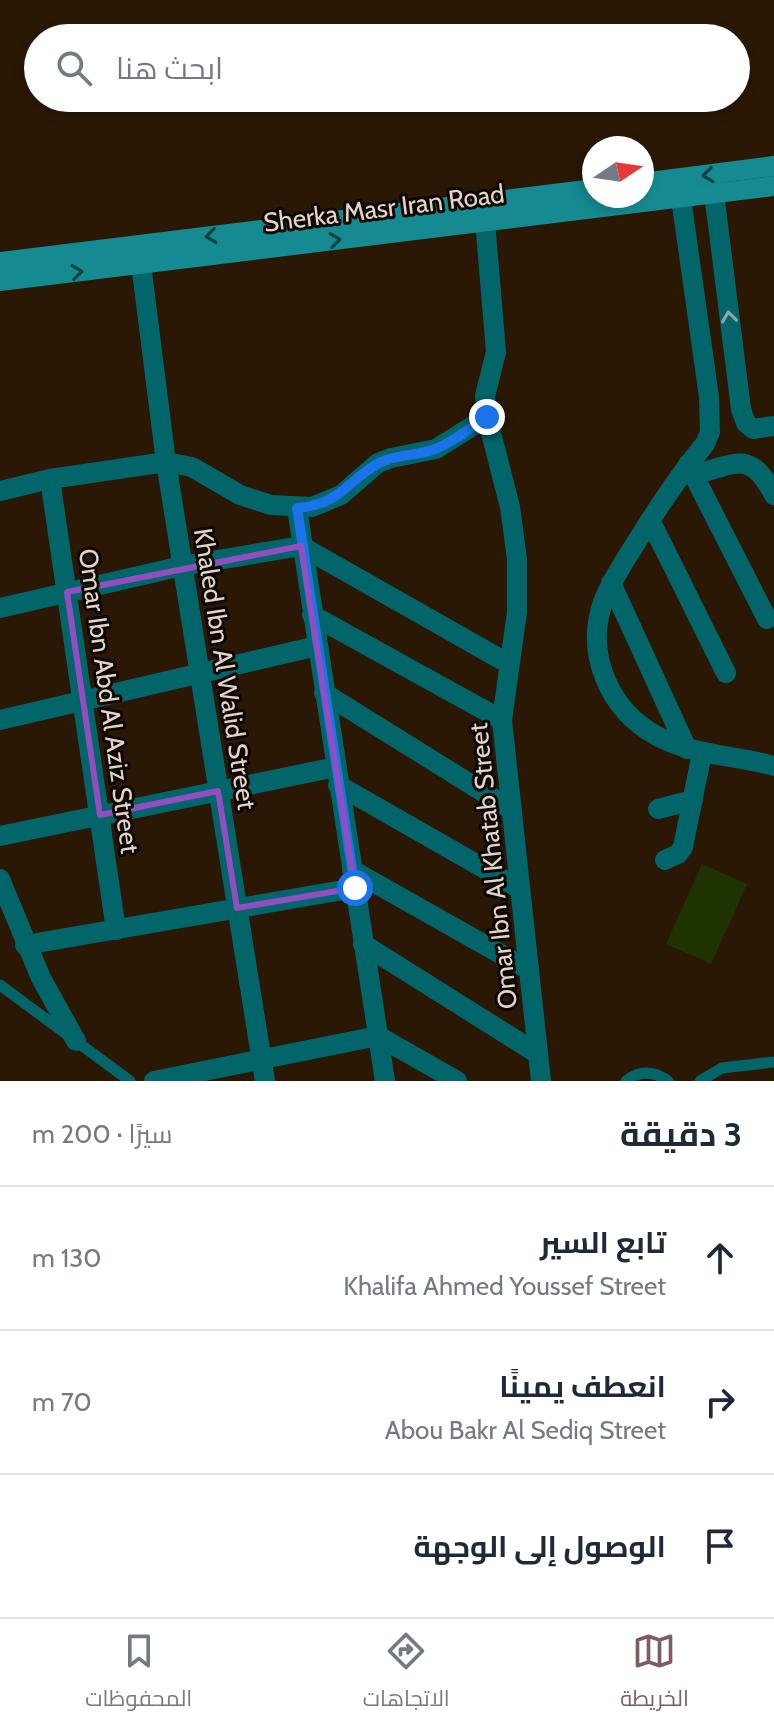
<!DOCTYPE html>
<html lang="ar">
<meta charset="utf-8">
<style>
body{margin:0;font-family:Cabin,Cairo,sans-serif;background:#f2f2f3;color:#1f2937;direction:rtl}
.compass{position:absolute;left:582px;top:136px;width:72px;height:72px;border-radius:50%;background:#fff;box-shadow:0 4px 12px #0003;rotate:77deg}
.stop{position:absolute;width:24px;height:24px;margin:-18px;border:6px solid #1a73e8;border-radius:50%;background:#fff}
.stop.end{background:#1a73e8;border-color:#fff;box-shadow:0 2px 8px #0008}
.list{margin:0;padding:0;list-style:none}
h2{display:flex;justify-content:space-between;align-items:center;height:104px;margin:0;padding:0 32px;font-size:34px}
h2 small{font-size:26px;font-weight:400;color:#747a83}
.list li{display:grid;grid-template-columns:52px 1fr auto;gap:24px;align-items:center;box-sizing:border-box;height:144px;padding:0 32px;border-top:2px solid #e0e1e3}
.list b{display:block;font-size:30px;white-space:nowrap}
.list p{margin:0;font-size:26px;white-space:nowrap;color:#747a83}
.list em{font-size:26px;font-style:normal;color:#747a83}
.icon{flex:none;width:44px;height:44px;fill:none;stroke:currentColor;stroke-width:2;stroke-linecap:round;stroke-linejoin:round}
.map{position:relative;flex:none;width:774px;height:1081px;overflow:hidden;direction:ltr}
.search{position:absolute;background:#fff;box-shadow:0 4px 12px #0003;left:24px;right:24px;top:24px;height:88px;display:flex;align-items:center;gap:20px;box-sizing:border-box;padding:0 28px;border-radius:44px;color:#747a83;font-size:30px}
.sheet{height:536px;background:#fff}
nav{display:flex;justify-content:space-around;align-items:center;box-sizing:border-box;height:112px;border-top:2px solid #e0e1e3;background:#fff;font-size:22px;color:#747a83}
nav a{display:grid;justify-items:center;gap:4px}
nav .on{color:#7f5c62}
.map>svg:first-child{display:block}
.green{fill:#1f3301}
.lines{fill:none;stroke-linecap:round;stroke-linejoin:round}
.lane{stroke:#026569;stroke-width:11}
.street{stroke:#026569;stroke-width:20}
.secondary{stroke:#158a90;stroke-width:20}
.oneway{stroke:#114141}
.oneway2{stroke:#88a8a2}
.route{stroke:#1a73e8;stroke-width:10}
.marked{fill:none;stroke:#904ec1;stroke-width:6;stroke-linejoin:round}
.labels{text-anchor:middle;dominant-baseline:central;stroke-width:6;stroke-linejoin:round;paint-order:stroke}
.street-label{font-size:26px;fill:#e2d4c8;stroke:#0d0601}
</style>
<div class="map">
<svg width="774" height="1081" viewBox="0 0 774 1081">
<rect width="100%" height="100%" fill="#2b1804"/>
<!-- green -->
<path class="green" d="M702,864L747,884L711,964L666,944Z"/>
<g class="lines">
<!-- lane -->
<g class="lane">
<path d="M0,985L130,1081"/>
<path d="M626,1081C640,1070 654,1071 668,1081"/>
<path d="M700,1081L722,1068L774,1062"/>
</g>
<!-- street -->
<g class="street">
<path d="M714,193L741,409L746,423L753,429L774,426"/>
<path d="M681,198L709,397L710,432L705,444C681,473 659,506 639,538C626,559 612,579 603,602C585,654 609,710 657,736C694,756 735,755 774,766"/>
<path d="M485,221L496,352L485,396L487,417L510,507L517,559V612L502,720L541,1081"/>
<path d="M141,264L166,462L265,1081"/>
<path d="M688,464L767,619"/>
<path d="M693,475C737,464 750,449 774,495"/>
<path d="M50,479L116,930"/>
<path d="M0,491L50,479L166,462L192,467L240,495L271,505L312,507L341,495L378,463L391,458L436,449L487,417"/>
<path d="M297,508L385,1081"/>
<path d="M650,520L726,673"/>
<path d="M611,583L687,749"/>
<path d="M0,608L182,566L301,546L509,664"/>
<path d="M312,615L502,720"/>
<path d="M324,693L512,810"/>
<path d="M0,720L317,646"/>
<path d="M338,785L520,889"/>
<path d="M658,809L693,800"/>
<path d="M0,836L336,767"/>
<path d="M665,860L678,854L683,847L702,753"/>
<path d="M352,870L529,970"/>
<path d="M0,879L41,978L76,1041"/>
<path d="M363,944L538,1054"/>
<path d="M25,945L355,888"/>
<path d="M154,1081L378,1036L457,1081"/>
</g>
<!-- secondary -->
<g class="secondary">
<path d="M642,183L774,166"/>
<path d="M0,262L594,189"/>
<path d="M0,281L774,186"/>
</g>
</g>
<!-- one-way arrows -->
<defs><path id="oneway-chevron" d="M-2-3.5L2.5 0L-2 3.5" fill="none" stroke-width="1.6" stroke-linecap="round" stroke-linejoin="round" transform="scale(2)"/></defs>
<g class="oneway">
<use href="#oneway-chevron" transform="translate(708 175) rotate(173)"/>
<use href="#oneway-chevron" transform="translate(211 236) rotate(173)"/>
<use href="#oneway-chevron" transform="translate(335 240) rotate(-7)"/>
<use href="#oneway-chevron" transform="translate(77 272) rotate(-7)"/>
</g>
<use class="oneway2" href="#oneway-chevron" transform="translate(729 317) rotate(-97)"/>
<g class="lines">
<!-- route -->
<path class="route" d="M355,888L297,508C343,504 346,480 381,462C398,454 417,456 435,449C453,442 471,428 487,417"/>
</g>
<!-- marked area -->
<path class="marked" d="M301,546L355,888L237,908L218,791L100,815L67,592Z"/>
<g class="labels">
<!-- street labels -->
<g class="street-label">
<text transform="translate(384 208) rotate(-7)">Sherka Masr Iran Road</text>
<text transform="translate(225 669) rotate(81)">Khaled Ibn Al Walid Street</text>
<text transform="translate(109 701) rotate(82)">Omar Ibn Abd Al Aziz Street</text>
<text transform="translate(493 866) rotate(-96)">Omar Ibn Al Khatab Street</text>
</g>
</g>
</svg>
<svg class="compass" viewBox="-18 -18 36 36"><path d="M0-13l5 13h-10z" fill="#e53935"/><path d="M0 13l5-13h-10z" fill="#747a83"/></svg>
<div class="stop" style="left:355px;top:888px"></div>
<div class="stop end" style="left:487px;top:417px"></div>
<div class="search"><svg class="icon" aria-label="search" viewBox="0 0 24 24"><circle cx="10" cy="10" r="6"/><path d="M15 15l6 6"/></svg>ابحث هنا</div>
</div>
<section class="sheet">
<h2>3 دقيقة<small>سيرًا · 200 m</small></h2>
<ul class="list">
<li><svg class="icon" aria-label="ahead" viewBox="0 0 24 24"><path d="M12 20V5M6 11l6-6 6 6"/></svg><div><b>تابع السير</b><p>Khalifa Ahmed Youssef Street</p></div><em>130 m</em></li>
<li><svg class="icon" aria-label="right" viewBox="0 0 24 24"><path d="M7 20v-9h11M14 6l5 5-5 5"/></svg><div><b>انعطف يمينًا</b><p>Abou Bakr Al Sediq Street</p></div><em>70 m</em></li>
<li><svg class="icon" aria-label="arrive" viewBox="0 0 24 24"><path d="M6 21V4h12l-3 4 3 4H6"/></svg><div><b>الوصول إلى الوجهة</b></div></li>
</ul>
</section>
<nav>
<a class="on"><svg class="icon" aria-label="map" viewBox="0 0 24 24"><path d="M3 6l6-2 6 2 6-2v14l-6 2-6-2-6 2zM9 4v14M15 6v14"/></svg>الخريطة</a>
<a><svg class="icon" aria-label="directions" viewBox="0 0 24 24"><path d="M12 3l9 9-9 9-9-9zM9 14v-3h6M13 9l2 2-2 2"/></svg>الاتجاهات</a>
<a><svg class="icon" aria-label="saved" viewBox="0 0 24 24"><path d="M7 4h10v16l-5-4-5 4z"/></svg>المحفوظات</a>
</nav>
